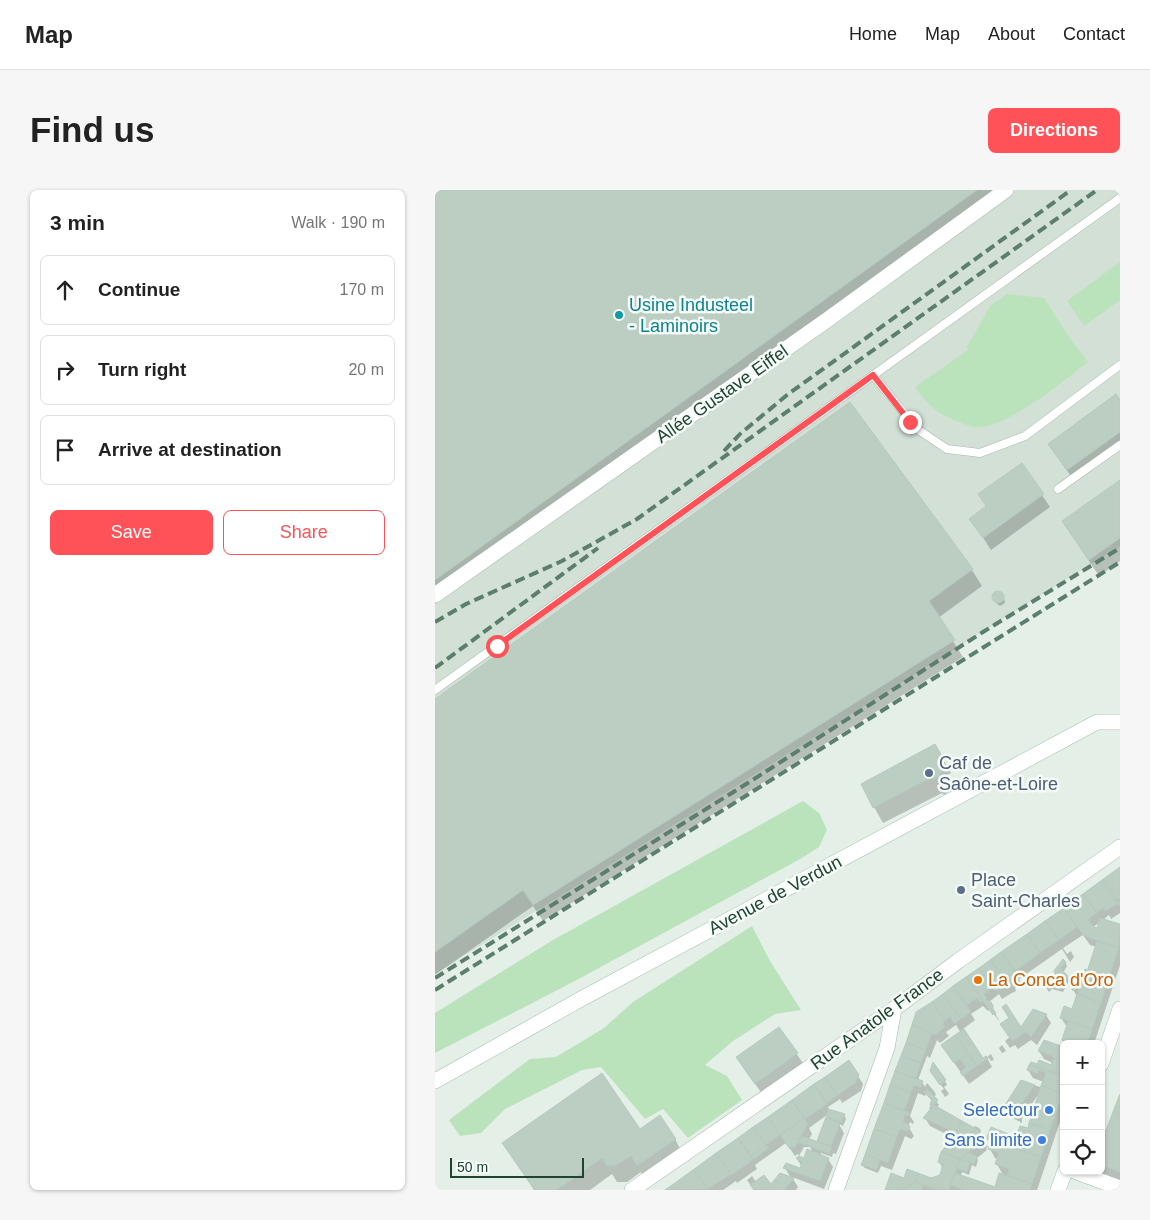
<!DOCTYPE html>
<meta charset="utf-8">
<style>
body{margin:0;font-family:Helvetica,sans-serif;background:#f6f6f6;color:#222}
.controls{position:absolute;right:15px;bottom:15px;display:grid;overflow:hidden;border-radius:8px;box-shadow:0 1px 4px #0004}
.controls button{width:45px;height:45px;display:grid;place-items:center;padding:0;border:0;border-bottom:1px solid #e0e0e0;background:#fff;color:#222;font:25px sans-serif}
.scale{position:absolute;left:15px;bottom:12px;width:134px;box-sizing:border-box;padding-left:5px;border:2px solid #214430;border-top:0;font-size:14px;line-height:18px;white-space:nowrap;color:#214430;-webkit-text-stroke:4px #f5fbf7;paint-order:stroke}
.stop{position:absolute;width:15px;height:15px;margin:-11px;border:4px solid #ff5258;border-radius:50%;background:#fff}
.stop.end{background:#ff5258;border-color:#fff;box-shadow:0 1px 5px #0008}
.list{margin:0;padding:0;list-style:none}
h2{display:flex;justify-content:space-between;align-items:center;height:65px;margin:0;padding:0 20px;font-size:21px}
h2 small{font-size:16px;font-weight:400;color:#767676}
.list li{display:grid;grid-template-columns:32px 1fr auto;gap:15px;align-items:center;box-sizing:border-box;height:70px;margin:0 10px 10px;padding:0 10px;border:1px solid #e0e0e0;border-radius:8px}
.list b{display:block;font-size:19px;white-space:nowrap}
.list em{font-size:16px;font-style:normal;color:#767676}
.actions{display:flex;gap:10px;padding:15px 20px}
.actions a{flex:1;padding:11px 0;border:1px solid #ff5258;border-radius:8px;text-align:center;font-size:18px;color:#ff5258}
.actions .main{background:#ff5258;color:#fff}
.icon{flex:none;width:28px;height:28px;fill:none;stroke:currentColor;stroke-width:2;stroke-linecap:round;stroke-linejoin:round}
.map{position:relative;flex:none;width:685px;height:1000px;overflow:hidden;border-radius:8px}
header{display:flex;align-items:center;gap:30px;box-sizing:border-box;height:70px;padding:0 25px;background:#fff;border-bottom:1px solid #e0e0e0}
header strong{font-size:24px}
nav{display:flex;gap:28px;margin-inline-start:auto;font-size:18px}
.intro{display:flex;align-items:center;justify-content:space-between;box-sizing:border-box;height:120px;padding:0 30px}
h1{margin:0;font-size:35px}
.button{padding:12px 22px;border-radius:8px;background:#ff5258;color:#fff;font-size:18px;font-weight:700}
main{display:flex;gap:30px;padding:0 30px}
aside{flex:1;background:#fff;border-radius:8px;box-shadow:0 1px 4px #0004}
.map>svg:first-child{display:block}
.built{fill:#d2e0d6}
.green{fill:#bbe3bb}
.shadow{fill:#0003;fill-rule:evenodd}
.building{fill:#bccec2;stroke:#b5cabc}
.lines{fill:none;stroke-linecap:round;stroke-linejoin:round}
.lane-casing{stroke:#a6b8ac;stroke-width:9}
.street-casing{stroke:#a6b8ac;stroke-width:16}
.secondary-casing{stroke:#a4c0ae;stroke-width:16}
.lane{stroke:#fff;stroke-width:8}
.street{stroke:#fff;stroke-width:15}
.secondary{stroke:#fff;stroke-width:15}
.rail{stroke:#5b7f6b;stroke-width:4;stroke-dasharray:10 5;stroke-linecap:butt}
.route{stroke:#ff5258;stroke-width:6}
.culture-dot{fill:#0f9aa8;stroke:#f5fbf7;stroke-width:2}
.service-dot{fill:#5c6f8a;stroke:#f5fbf7;stroke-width:2}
.food-dot{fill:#e8710a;stroke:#f5fbf7;stroke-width:2}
.shop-dot{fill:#3f7fe0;stroke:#f5fbf7;stroke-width:2}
.labels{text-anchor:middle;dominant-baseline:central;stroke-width:5;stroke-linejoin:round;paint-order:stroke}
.culture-label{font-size:18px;fill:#0d838f;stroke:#f5fbf7;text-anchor:start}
.street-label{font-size:18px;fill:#214430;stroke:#f5fbf7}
.service-label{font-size:18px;fill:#4e5e75;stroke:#f5fbf7;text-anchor:start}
.food-label{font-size:18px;fill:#c56008;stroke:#f5fbf7;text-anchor:start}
.shop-label{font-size:18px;fill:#366cbe;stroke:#f5fbf7;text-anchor:end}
</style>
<header>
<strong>Map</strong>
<nav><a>Home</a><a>Map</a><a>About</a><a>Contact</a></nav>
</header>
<div class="intro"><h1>Find us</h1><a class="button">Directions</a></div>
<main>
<aside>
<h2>3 min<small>Walk · 190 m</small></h2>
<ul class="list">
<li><svg class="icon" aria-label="ahead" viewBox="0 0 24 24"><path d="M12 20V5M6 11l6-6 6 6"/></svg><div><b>Continue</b></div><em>170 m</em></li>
<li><svg class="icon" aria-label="right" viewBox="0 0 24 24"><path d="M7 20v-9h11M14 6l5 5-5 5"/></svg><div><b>Turn right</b></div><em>20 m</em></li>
<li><svg class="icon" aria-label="arrive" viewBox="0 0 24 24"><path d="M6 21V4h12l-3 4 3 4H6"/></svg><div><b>Arrive at destination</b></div></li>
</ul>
<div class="actions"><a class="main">Save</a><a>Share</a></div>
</aside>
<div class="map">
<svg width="685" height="1000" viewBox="0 0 685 1000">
<rect width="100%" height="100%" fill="#e4efe7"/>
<!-- built -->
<path class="built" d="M0,0H685V356L0,784Z"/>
<!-- green -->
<g class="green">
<path d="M685,72V110L649,136L632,111Z"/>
<path d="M572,104L609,108L634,147L653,172C628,191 573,238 542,237C533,237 525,232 517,229C500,222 490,212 480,197L533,160L532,157L555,116Z"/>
<path d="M368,611L384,623L392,640L384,657L367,668L138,792L0,863V823L118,750Z"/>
<path d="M317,736L335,771L366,820L340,824L298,851L270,875L292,886L307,910L253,948L228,919L210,929L166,877L147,880L70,919L46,943L25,946L14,930L95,869L121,867L169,838L198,812Z"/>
</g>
<!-- shadow -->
<g class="shadow">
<path d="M0,0H574L0,414Z"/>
<path d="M685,212V259L640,292L614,255Z"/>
<path d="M415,214L537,380L547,396L503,428L528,467L108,731L98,716L0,785V511Z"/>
<path d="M587,275L615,317L556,360L536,329L552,317Z"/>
<path d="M685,292V371L664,386L628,332Z"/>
<path d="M565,402L569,408L570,413L565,416L562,414L558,405L560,403Z"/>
<path d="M500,556L516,583L512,585L519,597L509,605L507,603L448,633L439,617Z"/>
<path d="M685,679V723L676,729L674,725L668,730L685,736V775L659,854H630L628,850L632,837L626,828L638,820L642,807L638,799L643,787L648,789L653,781L662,757L655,755L648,745L628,758L632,764L636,761L639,767L635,772L627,759L584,789L586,793L580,798L581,801L575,804L577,806L575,804L567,809L564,804L554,812L565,832L555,819L553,821L548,816L536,824L540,830L528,839L548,870L556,864L559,870L556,871L553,867L552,868L557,877L534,894L513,864L526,843L521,835L511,842L514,846L505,853L502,850L495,868L492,866L483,890L487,892L490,897L492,893L499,901L501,905L498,907L504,915L501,918L538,939L540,936L544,938L546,941L544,945L553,957L551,958L552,960L542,968L543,970L541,977L537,975L534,985L527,982L526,986L561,999L568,985L562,974L563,969L560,968L555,959L556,955L553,949L581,948L593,940L605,902L587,928V933L574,926L570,918L586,891L605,897L607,899L609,892L598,888L593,880L617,876L618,873L609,869L604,861L629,858V920L602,1000H451L470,989H496L507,986L508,979L504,972L525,951L495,936L490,928L496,921L494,918L498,914L497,911L491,904L490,906L483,903L475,926L479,932L478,934L475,932L473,936L479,946L476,949L470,946L457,980L446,976L443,983L430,978L427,975L483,823ZM665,732L663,739L657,738ZM576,920L587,925L586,927L576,923Z"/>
<path d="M630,772L632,776L628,783L635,790L628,802L617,799L614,802L610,796L613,792L617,794L623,785L621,781Z"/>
<path d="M598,820L611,825L616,833L602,855L596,850L583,859L580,855L575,858L570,851L586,838Z"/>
<path d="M344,839L370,876L328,905L310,880Z"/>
<path d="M567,855L571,861L567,863L564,858Z"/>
<path d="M414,872L428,894L426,901L407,913L405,909L393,917L394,920L409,925L411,929L408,936L403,933L409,943L401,964L398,963L397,967L386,963L385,966L393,969L398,977L389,999L357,987L363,997L361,1000H319L312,990L317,986L321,992L336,996L356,988L350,978L366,980L367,977L362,969H370L378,963L375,957H369L364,966L363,964L360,966L351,953L320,975L322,979L302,993L301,991L288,1000H232ZM392,925L395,931L392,929L383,953L374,949L377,944L374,938Z"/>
<path d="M498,885L510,891L512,895L509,897L514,904L510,907L506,901L509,899Z"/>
<path d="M685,907V992L668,985L665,981L666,957Z"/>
<path d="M205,941L240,949L249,966L212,992L206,982L192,992H182L177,984L155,1000H99L68,953Z"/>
</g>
<!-- building -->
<g class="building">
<path d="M0,0H542L0,390Z"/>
<path d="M681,204L685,210V242L632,280L613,254Z"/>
<path d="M415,212L538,379L494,411L520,450L98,715L88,700L0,762V509Z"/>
<path d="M587,273L609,304L548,348L534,329L551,316L543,304Z"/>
<path d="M685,290V348L654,370L627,331Z"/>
<circle cx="563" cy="407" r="6"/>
<path d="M500,554L507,566L503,568L511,580L504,584L505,586L499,589L497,587L438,618L426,594Z"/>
<path d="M685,677V710L681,709L667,690Z"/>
<path d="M667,690L681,709L679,710L685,712V716L681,714L671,721L668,718L662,723L648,704Z"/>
<path d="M648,704L662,723L653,729L659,737L662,738L665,728L685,734L684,758L649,746L629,718Z"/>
<path d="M629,718L642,737L624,750L610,731Z"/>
<path d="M610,731L624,750L605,763L592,744Z"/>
<path d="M592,744L605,763L580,781L566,762Z"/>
<path d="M662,751L684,758L674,787L653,779Z"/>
<path d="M566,762L582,784L576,789L577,792L574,794H573L555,770Z"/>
<path d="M628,769L631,772L621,785L619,781Z"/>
<path d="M555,770L573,794L571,795L573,797L570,799L569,797L561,801L544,778Z"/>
<path d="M544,778L558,797L549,804L552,808L551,810L556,812L558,816V819L561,823L558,825L531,787Z"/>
<path d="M626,779L633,786L626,799L614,795Z"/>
<path d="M650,779L674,787L666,813L642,804L645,796L642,795L640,801L637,800L642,785L648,787Z"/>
<path d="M531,787L549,812H545L542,808L532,815L518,796Z"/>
<path d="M518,796L536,822L526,829L508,804Z"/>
<path d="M508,804L526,829L519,834L515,827L510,831L497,812Z"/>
<path d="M642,804L666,813L657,839L625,828L629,816L637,819Z"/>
<path d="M497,812L510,831L508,833L510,837L500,845L477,835L481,822Z"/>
<path d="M571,814L586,837L591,842L577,851L565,834L574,828L567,817Z"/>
<path d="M598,819L612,824L596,847L586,837Z"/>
<path d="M633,831L657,839L652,854H638L627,850Z"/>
<path d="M477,835L497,843L491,860L471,853Z"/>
<path d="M344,837L363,863L320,894L301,867Z"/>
<path d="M529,839L548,868L551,866L553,868L542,876L520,845Z"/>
<path d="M520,845L542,876L528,886L525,882L531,877L525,869L519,873L506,855Z"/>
<path d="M609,850L629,857V886L594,875L596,872L602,874L604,870L616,875L619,867L603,861Z"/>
<path d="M471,853L491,860L486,873L466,866Z"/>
<path d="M466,866L486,873L481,888L460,881Z"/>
<path d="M414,870L424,885L421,892L402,906L390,887Z"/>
<path d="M498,872L511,890L505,895L495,881Z"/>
<path d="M594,875L629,886V905L627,904L628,903L606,896L611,883L604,880L603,884L592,880Z"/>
<path d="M460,881L488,891L486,898L479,895L476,903L455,895Z"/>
<path d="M167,883L205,939L225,925L241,949L202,976L196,966L182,975L172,976L167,968L122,1000H100L67,953Z"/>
<path d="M390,887L402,906L392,913L379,894Z"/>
<path d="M586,890L600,895L580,923L568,918Z"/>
<path d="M379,894L392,914L370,929L357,910Z"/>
<path d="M455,895L476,903L469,921L449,913Z"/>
<path d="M606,896L628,903L615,940L594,933Z"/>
<path d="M492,899L503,910L497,917L495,915L497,909L489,902Z"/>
<path d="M685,904V924L678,922Z"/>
<path d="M357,910L369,928L345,945L333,927Z"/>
<path d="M449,913L475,923L473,926L470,925L468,932L473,934L475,937L474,940L471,941L465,939L462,947L439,939Z"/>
<path d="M499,915L527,931L521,943L488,928Z"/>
<path d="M393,919L410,924L406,933L391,926Z"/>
<path d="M678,922L685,924V982L666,975V953Z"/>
<path d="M333,927L345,945L331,955L318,937Z"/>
<path d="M391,927L405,934L396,956L382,951Z"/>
<path d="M369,928L373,934L359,959L357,956L355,959L345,945Z"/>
<path d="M527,931L538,937L543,940L528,948L521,943Z"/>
<path d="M594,933L615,940L606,967L551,949L556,937L581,947L585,936L593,938Z"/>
<path d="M318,937L331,955L316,966L303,948Z"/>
<path d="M439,939L462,947L453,973L430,965Z"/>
<path d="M543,940L548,951L525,969L506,962L517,949L522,951Z"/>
<path d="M367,946L397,957L395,964L373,956L372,954L369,955L363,952Z"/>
<path d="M303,948L318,970L297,985L281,963Z"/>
<path d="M556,951L606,967L597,994L572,985L574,979L560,974L564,963L553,959Z"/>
<path d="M331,955L334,958L318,970L316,966Z"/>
<path d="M372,959L394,968L385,991L348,978L351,973L365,978L367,973L361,968L364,966L369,968Z"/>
<path d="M506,962L525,969L514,1000H503L480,992L483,983L496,988L505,985L508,974L503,972Z"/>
<path d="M533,962L542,966L539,974L525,969Z"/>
<path d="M281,963L296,984L273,999L258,980Z"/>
<path d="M430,965L445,970L442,980L426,975Z"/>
<path d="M525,969L535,972L532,982L521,978Z"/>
<path d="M472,979L483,983L480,992L468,1000H450L456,983L469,988Z"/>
<path d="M258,980L273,999L230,1000Z"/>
<path d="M345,983L359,988L349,1000H331Z"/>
<path d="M520,983L560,997L564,983L597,994L595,1000H529L515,995Z"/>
<path d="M329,985L336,994L331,1000H319L315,995Z"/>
<path d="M480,992L489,995L487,1000H468Z"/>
</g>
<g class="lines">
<!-- lane casing -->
<g class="lane-casing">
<g id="lane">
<path d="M438,185L482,239L512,259L545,263L590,246L685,175"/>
<path d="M623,299L685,255"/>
<path d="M0,500L685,8"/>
</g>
</g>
<!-- street casing -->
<g class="street-casing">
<g id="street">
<path d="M0,405L392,130L571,0"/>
<path d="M639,981L685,998"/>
<path d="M197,1000L459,819L523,771L685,657"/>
<path d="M401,1000L452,858L459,819"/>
</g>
</g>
<!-- secondary casing -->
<g class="secondary-casing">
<g id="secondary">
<path d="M666,874L685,819"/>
<path d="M0,891L146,809L662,532H685"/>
<path d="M623,1000L630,981"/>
</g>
</g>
<!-- lane -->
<use href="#lane" class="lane"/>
<!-- street -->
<use href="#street" class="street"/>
<!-- secondary -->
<use href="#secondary" class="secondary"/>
<!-- rail -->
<g class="rail">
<path d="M289,261L305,244L352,205L636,0"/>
<path d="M0,432L31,414L127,371L202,329L662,0"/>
<path d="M0,478L163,358"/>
<path d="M0,788L316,591L548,442L685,358"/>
<path d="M0,800L685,372"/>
</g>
</g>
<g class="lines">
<!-- route -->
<path class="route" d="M62,456L438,185L475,232"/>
</g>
<!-- markers -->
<circle class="culture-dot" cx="184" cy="125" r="5"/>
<g class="service-dot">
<circle cx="494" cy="583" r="5"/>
<circle cx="526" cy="700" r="5"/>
</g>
<circle class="food-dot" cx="543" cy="790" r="5"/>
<g class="shop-dot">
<circle cx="614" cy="920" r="5"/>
<circle cx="607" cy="950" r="5"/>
</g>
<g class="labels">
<!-- culture labels -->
<g class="culture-label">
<text x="194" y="115">Usine Industeel<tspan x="194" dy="21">- Laminoirs</tspan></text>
</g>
<!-- street labels -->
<g class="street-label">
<text transform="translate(287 204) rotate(-35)">Allée Gustave Eiffel</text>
<text transform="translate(340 705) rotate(-28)">Avenue de Verdun</text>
<text transform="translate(442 829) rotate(-36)">Rue Anatole France</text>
</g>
<!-- service labels -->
<g class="service-label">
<text x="504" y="573">Caf de<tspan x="504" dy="21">Saône-et-Loire</tspan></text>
<text x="536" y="690">Place<tspan x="536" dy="21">Saint-Charles</tspan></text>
</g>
<!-- food labels -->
<g class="food-label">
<text x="553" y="790">La Conca d'Oro</text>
</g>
<!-- shop labels -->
<g class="shop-label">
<text x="604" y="920">Selectour</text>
<text x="597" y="950">Sans limite</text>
</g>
</g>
</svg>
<div class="controls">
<button>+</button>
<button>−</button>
<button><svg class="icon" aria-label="locate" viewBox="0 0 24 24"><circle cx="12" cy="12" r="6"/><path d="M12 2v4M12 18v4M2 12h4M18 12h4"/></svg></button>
</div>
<div class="scale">50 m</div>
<div class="stop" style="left:62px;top:456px"></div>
<div class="stop end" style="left:475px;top:232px"></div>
</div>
</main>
